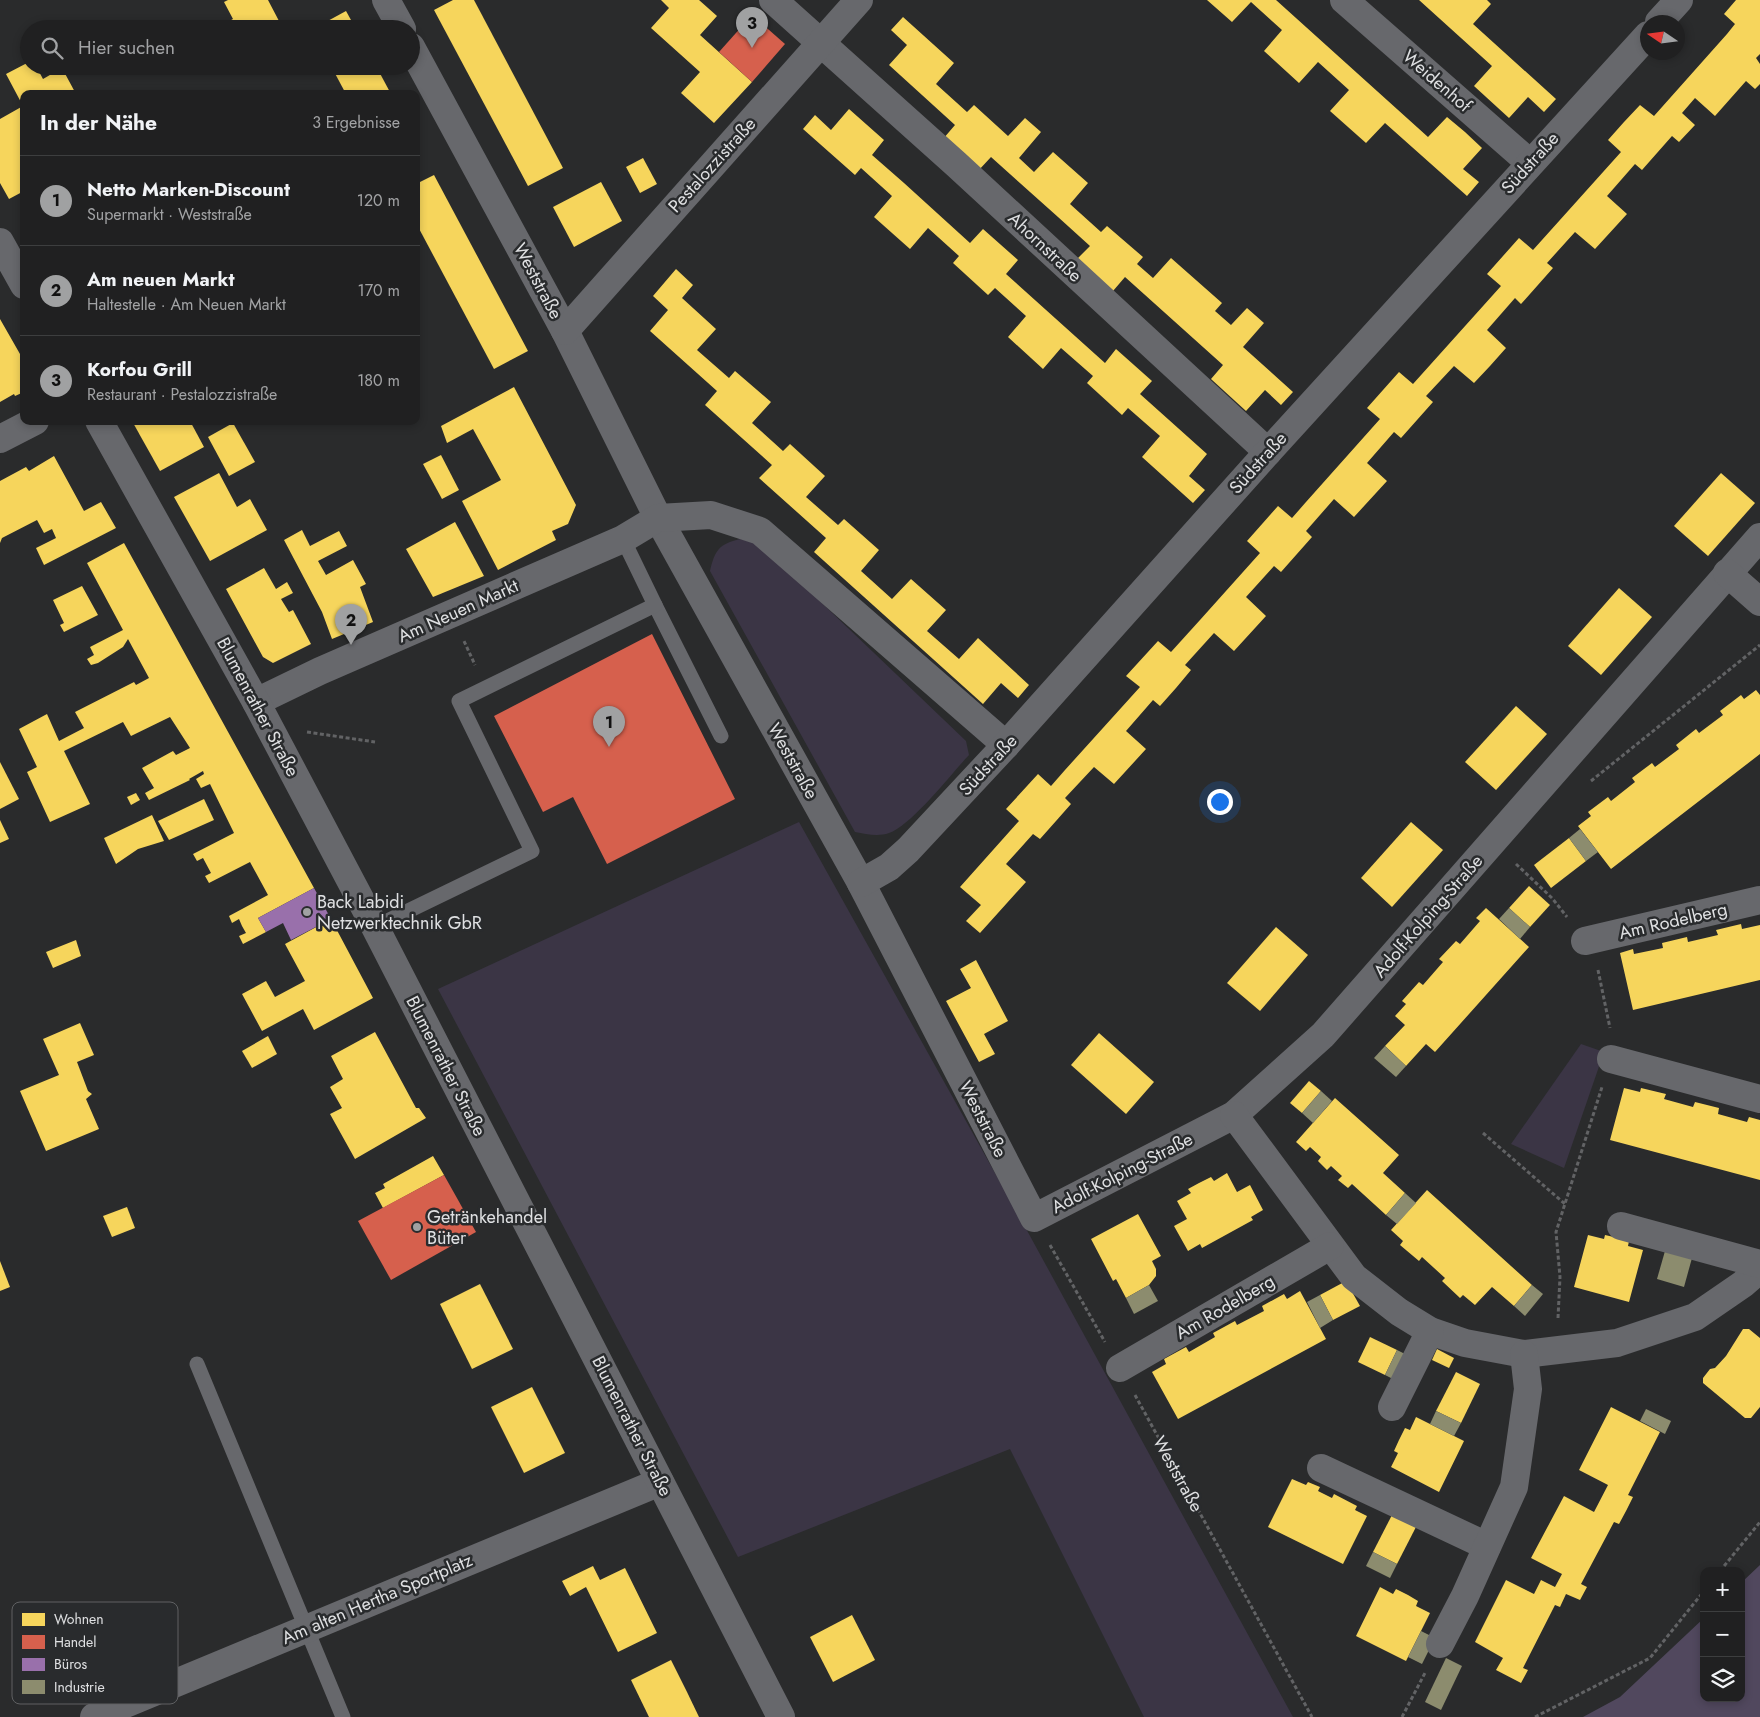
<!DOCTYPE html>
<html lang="de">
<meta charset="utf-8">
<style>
body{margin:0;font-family:Jost,sans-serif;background:#28282a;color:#f1f3f6}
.controls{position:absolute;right:15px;bottom:15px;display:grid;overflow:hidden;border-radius:10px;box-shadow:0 2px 8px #0003}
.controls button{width:45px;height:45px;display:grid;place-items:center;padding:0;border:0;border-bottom:1px solid #3d3e3f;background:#202021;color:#f1f3f6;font:25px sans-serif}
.compass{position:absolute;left:1640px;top:15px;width:45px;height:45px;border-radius:50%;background:#202021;box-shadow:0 2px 8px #0003;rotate:283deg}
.you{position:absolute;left:1219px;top:801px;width:18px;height:18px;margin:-12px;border:4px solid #fff;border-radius:50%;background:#1a73e8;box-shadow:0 0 0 8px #1a73e833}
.badge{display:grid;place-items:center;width:32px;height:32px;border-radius:50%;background:#a0a1a2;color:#111;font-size:16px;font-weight:700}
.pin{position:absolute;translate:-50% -41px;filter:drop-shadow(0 1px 2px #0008)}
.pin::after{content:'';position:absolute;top:26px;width:18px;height:15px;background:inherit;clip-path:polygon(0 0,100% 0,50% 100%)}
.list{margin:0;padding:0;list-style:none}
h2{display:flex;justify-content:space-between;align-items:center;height:65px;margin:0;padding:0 20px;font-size:21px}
h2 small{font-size:16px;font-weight:400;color:#a2a3a5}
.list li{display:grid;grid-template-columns:32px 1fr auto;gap:15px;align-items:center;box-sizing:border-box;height:90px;padding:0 20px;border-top:1px solid #3d3e3f}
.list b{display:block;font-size:19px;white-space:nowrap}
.list p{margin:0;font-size:16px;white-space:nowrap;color:#a2a3a5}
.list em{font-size:16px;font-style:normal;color:#a2a3a5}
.icon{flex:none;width:28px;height:28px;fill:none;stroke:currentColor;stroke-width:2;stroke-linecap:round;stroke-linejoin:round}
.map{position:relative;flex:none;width:1760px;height:1717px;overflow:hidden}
.search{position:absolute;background:#202021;box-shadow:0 2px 8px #0003;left:20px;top:20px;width:400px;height:55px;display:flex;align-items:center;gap:12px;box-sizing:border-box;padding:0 18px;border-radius:28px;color:#a2a3a5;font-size:19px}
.panel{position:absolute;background:#202021;box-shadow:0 2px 8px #0003;left:20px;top:90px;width:400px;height:335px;border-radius:10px}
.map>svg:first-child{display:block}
.green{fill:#3b3545}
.forest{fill:#51485e}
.homes{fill:#f6d55c}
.shops{fill:#d6604d}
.offices{fill:#9970ab}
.industry{fill:#8c8c6e}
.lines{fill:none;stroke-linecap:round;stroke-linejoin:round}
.path{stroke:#626365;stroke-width:3;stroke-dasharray:4 2.5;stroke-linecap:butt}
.service{stroke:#67686c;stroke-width:15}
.minor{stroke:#67686c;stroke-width:28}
.tertiary{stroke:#67686c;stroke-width:28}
.poi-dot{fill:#a0a1a2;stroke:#292b2d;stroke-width:2}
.labels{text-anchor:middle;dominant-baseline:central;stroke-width:5;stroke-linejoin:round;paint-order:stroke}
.street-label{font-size:18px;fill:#dfe0e2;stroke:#292b2d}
.poi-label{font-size:18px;fill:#dfe0e2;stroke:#292b2d;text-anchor:start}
.key{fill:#292b2d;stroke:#606163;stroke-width:1}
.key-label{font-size:14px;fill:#dfe0e2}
</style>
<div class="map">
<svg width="1760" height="1717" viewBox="0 0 1760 1717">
<rect width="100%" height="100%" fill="#2a2b2c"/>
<!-- green -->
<g class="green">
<path d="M740,539L757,541L966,741L969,755C952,773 911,826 889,833C878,837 866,834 855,832L710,571C715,550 719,544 740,539Z"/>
<path d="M799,822L1024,1225L1293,1717H1144L1010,1449L738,1557L438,989Z"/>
<path d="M1581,1044L1604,1052L1564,1168L1511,1144Z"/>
</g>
<!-- forest -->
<path class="forest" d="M1760,1565V1717H1583L1620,1697L1704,1618V1698H1741V1583Z"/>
<!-- homes -->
<g class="homes">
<path d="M228,0H268L279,21L264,29H214L233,19L224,2Z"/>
<path d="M453,0H474L563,168L528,186L434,10Z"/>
<path d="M661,0H699L717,16L700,35L752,82L714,123L681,93L700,72L651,28L669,8Z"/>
<path d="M1207,0H1276L1428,137L1447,117L1465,132L1482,148L1463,169L1479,182L1467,196L1385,123L1366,143L1330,111L1349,90L1318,62L1299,83L1264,51L1282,30L1251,2L1232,22Z"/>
<path d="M1419,0H1487L1491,4L1473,24L1556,99L1544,112L1528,97L1509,118L1474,86L1492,66Z"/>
<path d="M1736,0H1760V54L1756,58L1760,64V84L1755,89L1746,81L1715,116L1695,98L1682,113L1695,125L1679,142L1672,136L1642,170L1635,164L1607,196L1627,214L1595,249L1575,232L1547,263L1553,268L1521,304L1515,298L1487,330L1506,348L1490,366L1474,383L1454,366L1426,396L1433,402L1401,438L1394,432L1367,463L1387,481L1354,517L1334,499L1306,531L1312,537L1281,572L1274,566L1246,597L1266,616L1234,651L1214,633L1185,665L1191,670L1176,688L1160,706L1153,700L1126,731L1146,749L1114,784L1094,767L1065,798L1071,804L1056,821L1040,839L1033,834L1006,864L1026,882L980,933L966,921L981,905L960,887L1019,821L1006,809L1038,774L1051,786L1065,770L1140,687L1126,676L1158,641L1171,652L1200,620L1260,553L1247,541L1278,506L1292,518L1306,502L1380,419L1367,408L1399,372L1413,384L1501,286L1487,274L1519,238L1533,250L1621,152L1608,140L1624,122L1640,105L1654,116L1727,34L1735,24L1724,14Z"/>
<path d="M346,11L356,29H313Z"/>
<path d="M903,17L954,63L936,84L967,112L974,105L1008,136L1025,118L1041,132L1019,158L1034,172L1053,152L1088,183L1070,204L1101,232L1107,226L1143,257L1137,264L1153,278L1171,258L1222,303L1215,311L1231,325L1247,308L1264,323L1243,347L1293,392L1281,405L1265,390L1246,411L1211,379L1223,365L1125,277L1113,291L1077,259L1090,246L1058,217L991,157L978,171L943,139L955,125L889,65L907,45L891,30Z"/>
<path d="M29,62V66H36L43,79L62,68L76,94H24V191L9,199L0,183V119L23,106L6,74Z"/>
<path d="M179,66H194L182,72Z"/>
<path d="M331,66H376L391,94H346Z"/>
<path d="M849,109L884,140L872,155L904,183L970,243L983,229L1018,260L1006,274L1105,363L1116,349L1152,381L1140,394L1207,454L1189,476L1205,490L1193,503L1142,457L1160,436L1128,408L1122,415L1087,383L1093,376L1061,348L1043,369L1008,337L1026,316L995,288L988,295L953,263L959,256L928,228L910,249L874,217L892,196L861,168L855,175L803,129L815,115L831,130Z"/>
<path d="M643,158L657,184L640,193L626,167Z"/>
<path d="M434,175L528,351L494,369L416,223V184Z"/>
<path d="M601,182L622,221L574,247L553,207Z"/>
<path d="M676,269L693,285L682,298L716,329L697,350L729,378L735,371L771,402L752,423L783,451L790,444L825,476L806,497L838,525L844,519L879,550L861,571L892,599L911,579L946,610L927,631L959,659L978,638L1029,685L1018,698L1001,683L983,704L814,552L826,538L759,478L772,465L705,405L717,391L650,331L668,310L653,296Z"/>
<path d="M0,319L24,361V392L15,396L14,394L0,402Z"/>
<path d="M514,387L576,505L568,524L552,531L556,540L498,570L462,501L501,480L473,429L447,443L441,426Z"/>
<path d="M132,421H190L204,447L160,471Z"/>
<path d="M233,423L255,462L229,476L208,437Z"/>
<path d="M441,455L459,490L442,499L423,464Z"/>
<path d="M54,456L84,511L101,502L116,528L44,565L36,548L56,538L52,529L44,533L37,520L2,538L0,543V481L26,467L29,471Z"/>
<path d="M219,473L237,507L250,499L267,530L210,561L174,497Z"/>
<path d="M1721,473L1755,503L1708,556L1674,526Z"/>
<path d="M455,522L484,576L433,597L406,549Z"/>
<path d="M302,530L310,546L339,531L347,546L318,561L326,575L353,560L366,584L360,587L373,622L332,639L322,612L284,540Z"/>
<path d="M124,543L314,888L258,918L266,932L243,944L239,936L246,933L242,926L239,919L232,923L229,916L268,895L250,862L209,883L205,876L211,873L203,858L197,861L193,854L234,833L210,784L201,788L196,779L204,774L203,771L189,779L190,780L149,800L145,793L154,788L142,768L173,751L176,755L190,748L170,717L131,736L123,722L64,751L90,804L50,822L27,772L37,767L19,729L47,714L59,741L84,728L75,712L134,682L136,685L149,678L128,639L123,647L98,663L91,665L87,659L94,655L90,647L123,630L87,563Z"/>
<path d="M264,568L276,589L287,582L293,593L281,599L289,612L293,610L311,644L273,663L263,657L226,589Z"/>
<path d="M82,586L98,615L64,632L60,625L64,623L53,600Z"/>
<path d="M1619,588L1652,617L1601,675L1568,646Z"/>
<path d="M1756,690L1760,695V754L1611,869L1578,826L1591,816L1588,812L1608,797L1611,801L1635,782L1632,778L1652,763L1655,767L1679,749L1676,745L1696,729L1699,733L1723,715L1720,711L1741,695L1744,699Z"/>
<path d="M1516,706L1547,734L1496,790L1465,762Z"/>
<path d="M0,762L19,799L0,809Z"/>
<path d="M136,793L140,800L131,805L127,797Z"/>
<path d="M204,799L214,820L169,840L158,821Z"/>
<path d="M152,815L164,841L138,849L116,864L104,838Z"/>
<path d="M0,820L9,839L0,843Z"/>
<path d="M1411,822L1443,850L1392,907L1361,878Z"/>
<path d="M1569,838L1586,861L1551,888L1534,865Z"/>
<path d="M1529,886L1550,905L1530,927L1509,908Z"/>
<path d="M1486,908L1529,947L1435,1052L1426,1044L1406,1066L1385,1046L1405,1025L1395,1016L1406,1004L1402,1001L1419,982L1423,985L1443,962L1439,959L1456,941L1460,944L1480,921L1476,918Z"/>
<path d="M331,919L373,998L314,1030L303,1009L262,1031L242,994L266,981L275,997L305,981L285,944Z"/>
<path d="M1741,924L1742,929L1760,925V980L1633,1010L1620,953L1633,949L1634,954L1663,948L1662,943L1687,937L1688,942L1718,935L1716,930Z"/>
<path d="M1276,927L1308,955L1260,1011L1227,983Z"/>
<path d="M76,940L81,956L53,968L46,952Z"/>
<path d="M976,960L1008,1021L984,1034L995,1054L979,1062L946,1001L971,988L960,969Z"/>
<path d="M80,1023L94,1055L77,1062L88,1091L92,1094L86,1099L99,1129L46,1151L20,1091L59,1075L43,1039Z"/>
<path d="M375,1032L416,1108H419L426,1118L355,1159L330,1114L342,1108L330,1087L343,1079L331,1056Z"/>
<path d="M1099,1033L1154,1082L1126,1114L1071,1065Z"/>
<path d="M268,1036L277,1054L252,1068L242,1051Z"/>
<path d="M1309,1081L1321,1091L1302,1113L1290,1103Z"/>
<path d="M1624,1088L1640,1092L1641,1088L1666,1094L1664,1099L1693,1107L1695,1102L1719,1108L1718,1114L1747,1122L1749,1117L1760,1120V1180L1610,1140Z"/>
<path d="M1335,1098L1399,1155L1383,1173L1405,1193L1386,1215L1352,1184L1348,1188L1338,1180L1342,1176L1331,1166L1327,1170L1318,1161L1321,1157L1310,1147L1306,1151L1296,1142Z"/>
<path d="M433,1156L444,1175L383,1208L375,1193L385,1188L383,1184Z"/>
<path d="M1227,1173L1237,1192L1250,1185L1263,1210L1251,1217L1253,1220L1202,1248L1200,1244L1188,1251L1174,1226L1187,1219L1177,1201L1191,1193L1188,1189L1199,1183L1211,1177L1214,1181Z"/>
<path d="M1427,1190L1532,1285L1514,1306L1492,1287L1475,1305L1463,1295L1460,1298L1442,1281L1445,1278L1422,1257L1419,1261L1400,1245L1403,1241L1391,1230Z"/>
<path d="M127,1207L135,1228L112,1237L103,1216Z"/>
<path d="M1138,1214L1161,1256L1152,1261L1156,1269V1276L1149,1285L1126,1298L1116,1279L1113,1281L1091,1239Z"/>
<path d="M1588,1235L1604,1239L1605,1235L1618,1238L1629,1241L1628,1246L1643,1250L1629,1302L1574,1287Z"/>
<path d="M0,1261L10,1287L0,1291Z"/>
<path d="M1346,1281L1360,1306L1333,1320L1320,1295Z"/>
<path d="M480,1284L513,1349L472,1369L440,1304Z"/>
<path d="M1300,1291L1326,1339L1178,1419L1152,1372L1166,1364L1164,1359L1186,1347L1189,1352L1215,1337L1213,1333L1235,1321L1237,1325L1264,1311L1262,1306L1284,1294L1287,1299Z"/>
<path d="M1743,1329H1749L1760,1338V1407L1751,1418H1745L1703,1383V1378L1710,1369L1715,1368L1726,1356Z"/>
<path d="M1370,1337L1397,1350L1385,1375L1358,1362Z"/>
<path d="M1437,1349L1454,1358L1449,1368L1432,1360Z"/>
<path d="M1456,1372L1480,1384L1461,1423L1436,1411Z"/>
<path d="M532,1387L565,1453L524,1473L491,1407Z"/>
<path d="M1611,1407L1660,1432L1628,1495L1633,1497L1626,1511L1619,1524L1614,1522L1581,1584L1587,1587L1580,1600L1566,1594L1560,1607L1555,1605L1523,1668L1528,1670L1521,1683L1496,1670L1503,1658L1475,1642L1506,1580L1534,1594L1541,1580L1555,1587L1562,1574L1531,1558L1564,1496L1594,1512L1608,1485L1579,1470Z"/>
<path d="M1416,1417L1464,1441L1439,1492L1391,1467L1398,1453L1394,1451L1399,1440L1405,1428L1410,1430Z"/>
<path d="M1292,1479L1306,1485L1308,1482L1320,1487L1318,1491L1332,1498L1334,1494L1357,1506L1355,1510L1367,1516L1343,1564L1268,1527Z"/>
<path d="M1393,1513L1417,1525L1397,1564L1373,1552Z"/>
<path d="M593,1566L600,1580L625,1568L657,1633L618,1652L586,1587L570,1596L562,1581Z"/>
<path d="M1380,1587L1393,1594L1396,1589L1408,1595L1418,1601L1416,1606L1430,1613L1406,1661L1356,1636Z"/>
<path d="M852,1615L875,1660L833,1682L810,1637Z"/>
<path d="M671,1660L687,1692L699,1717H649L631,1680Z"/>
</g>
<!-- shops -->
<g class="shops">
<path d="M752,15L785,44L752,82L719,52Z"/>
<path d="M652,634L735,799L607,864L573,797L543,812L494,716Z"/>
<path d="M444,1175L476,1232L391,1280L358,1221Z"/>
</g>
<!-- offices -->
<path class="offices" d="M314,888L331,919L291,940L283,923L266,932L258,918Z"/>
<!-- industry -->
<g class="industry">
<path d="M1580,829L1598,852L1586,861L1569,838Z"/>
<path d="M1509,908L1530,927L1520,939L1499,919Z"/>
<path d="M1385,1046L1406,1066L1396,1077L1374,1058Z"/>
<path d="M1321,1091L1332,1101L1313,1123L1302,1113Z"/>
<path d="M1405,1193L1416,1203L1397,1224L1386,1215Z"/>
<path d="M1665,1251L1692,1258L1684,1287L1657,1279Z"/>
<path d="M1149,1285L1158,1301L1134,1314L1126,1298Z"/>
<path d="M1532,1285L1543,1294L1525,1316L1514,1306Z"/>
<path d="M1320,1295L1333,1320L1320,1328L1307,1302Z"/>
<path d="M1397,1350L1411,1357L1399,1382L1385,1375Z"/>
<path d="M1646,1409L1671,1421L1665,1434L1640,1421Z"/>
<path d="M1436,1411L1461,1423L1454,1436L1430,1424Z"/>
<path d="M1373,1552L1397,1564L1390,1578L1366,1566Z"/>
<path d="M1421,1631L1435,1638L1422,1664L1408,1657Z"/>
<path d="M1446,1658L1462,1666L1441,1710L1425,1702Z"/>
</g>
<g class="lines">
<!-- path -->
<g class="path">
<path d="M464,641L475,665"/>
<path d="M307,732L375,742"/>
<path d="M1591,781L1760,645"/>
<path d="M1516,864L1552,898L1567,917"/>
<path d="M1598,970L1610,1028"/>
<path d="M1483,1133L1565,1204"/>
<path d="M1050,1245L1105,1342"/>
<path d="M1558,1318L1560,1277L1556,1232L1602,1087"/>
<path d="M1135,1395L1312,1717"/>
<path d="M1720,1571L1760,1522"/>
<path d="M1402,1717L1426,1671"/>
<path d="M1535,1717L1650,1658L1704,1591"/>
</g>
<!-- service -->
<g class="service">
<path d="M655,605L721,736"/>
<path d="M375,927L532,851L459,701L655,605L623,539"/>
<path d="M197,1364L343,1717"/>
</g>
<!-- minor -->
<g class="minor">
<path d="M386,0L402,29"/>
<path d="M773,0L956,164L1268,452"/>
<path d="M1344,0L1530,163"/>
<path d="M1659,22L1679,0"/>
<path d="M411,47L565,331L658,518L861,883L1034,1218L1234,1115L1323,1035L1760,537"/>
<path d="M565,331L859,0"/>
<path d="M0,439L35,421"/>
<path d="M1727,573L1760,602"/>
<path d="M256,702L320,671L623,539L658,518L711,515L760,531L1006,745"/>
<path d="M861,883L889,867L908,850L1006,745L1268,452L1648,35"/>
<path d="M1585,941L1760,900"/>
<path d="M1611,1059L1760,1099"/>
<path d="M1234,1115L1354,1277L1399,1312L1430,1331L1465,1343L1524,1354L1617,1343L1695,1317L1743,1284L1760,1269"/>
<path d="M1621,1226L1760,1264"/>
<path d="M1120,1368L1330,1246"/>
<path d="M1392,1407L1430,1331"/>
<path d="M1321,1468L1487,1546"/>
<path d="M1440,1644L1465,1596L1514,1487L1528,1389L1524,1354"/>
<path d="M94,1717L660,1482"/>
</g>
<!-- tertiary -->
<g class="tertiary">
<path d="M0,242L24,285"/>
<path d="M99,421L256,702L375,927L781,1717"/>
</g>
</g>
<!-- markers -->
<g class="poi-dot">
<circle cx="307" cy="912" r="5"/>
<circle cx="417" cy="1227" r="5"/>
</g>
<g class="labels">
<!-- street labels -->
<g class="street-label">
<text transform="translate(1437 81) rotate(41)">Weidenhof</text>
<text transform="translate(1530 163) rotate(-48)">Südstraße</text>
<text transform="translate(712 165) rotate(-48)">Pestalozzistraße</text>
<text transform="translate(1045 247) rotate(43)">Ahornstraße</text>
<text transform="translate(538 281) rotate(62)">Weststraße</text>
<text transform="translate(1258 463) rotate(-48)">Südstraße</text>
<text transform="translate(458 611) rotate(-24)">Am Neuen Markt</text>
<text transform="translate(258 707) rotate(62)">Blumenrather Straße</text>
<text transform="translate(793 761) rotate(61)">Weststraße</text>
<text transform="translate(988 765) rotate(-47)">Südstraße</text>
<text transform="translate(1428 916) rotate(-49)">Adolf-Kolping-Straße</text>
<text transform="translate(1673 921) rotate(-13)">Am Rodelberg</text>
<text transform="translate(446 1066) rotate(63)">Blumenrather Straße</text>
<text transform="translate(983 1119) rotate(63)">Weststraße</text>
<text transform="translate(1122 1173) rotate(-27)">Adolf-Kolping-Straße</text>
<text transform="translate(1225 1307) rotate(-30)">Am Rodelberg</text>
<text transform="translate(632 1426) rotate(63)">Blumenrather Straße</text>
<text transform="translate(1178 1474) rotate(61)">Weststraße</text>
<text transform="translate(377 1599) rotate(-23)">Am alten Hertha Sportplatz</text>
</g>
<!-- poi labels -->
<g class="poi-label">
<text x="317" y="902">Back Labidi<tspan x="317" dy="21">Netzwerktechnik GbR</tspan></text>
<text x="427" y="1217">Getränkehandel<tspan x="427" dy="21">Büter</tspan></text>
</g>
</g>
<!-- legend -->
<rect x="12" y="1602" width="166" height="102" rx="8" class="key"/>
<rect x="22" y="1613" width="23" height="13" fill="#f6d55c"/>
<rect x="22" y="1635" width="23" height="14" fill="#d6604d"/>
<rect x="22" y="1658" width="23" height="13" fill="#9970ab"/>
<rect x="22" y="1680" width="23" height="14" fill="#8c8c6e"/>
<g class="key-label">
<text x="54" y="1624">Wohnen</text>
<text x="54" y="1647">Handel</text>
<text x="54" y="1669">Büros</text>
<text x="54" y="1692">Industrie</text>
</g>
</svg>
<div class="controls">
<button>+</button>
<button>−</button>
<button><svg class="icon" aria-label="layers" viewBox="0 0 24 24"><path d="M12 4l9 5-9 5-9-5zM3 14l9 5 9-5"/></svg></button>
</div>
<svg class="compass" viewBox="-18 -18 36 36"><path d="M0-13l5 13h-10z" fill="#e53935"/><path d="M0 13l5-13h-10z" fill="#a2a3a5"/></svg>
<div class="you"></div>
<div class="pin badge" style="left:609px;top:747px">1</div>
<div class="pin badge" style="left:351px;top:645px">2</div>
<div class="pin badge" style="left:752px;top:48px">3</div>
<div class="search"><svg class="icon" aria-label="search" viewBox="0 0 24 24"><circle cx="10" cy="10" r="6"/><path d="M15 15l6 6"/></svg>Hier suchen</div>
<section class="panel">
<h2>In der Nähe<small>3 Ergebnisse</small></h2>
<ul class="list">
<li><span class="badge">1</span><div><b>Netto Marken-Discount</b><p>Supermarkt · Weststraße</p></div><em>120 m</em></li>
<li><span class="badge">2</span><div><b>Am neuen Markt</b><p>Haltestelle · Am Neuen Markt</p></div><em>170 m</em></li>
<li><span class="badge">3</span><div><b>Korfou Grill</b><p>Restaurant · Pestalozzistraße</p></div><em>180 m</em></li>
</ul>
</section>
</div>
